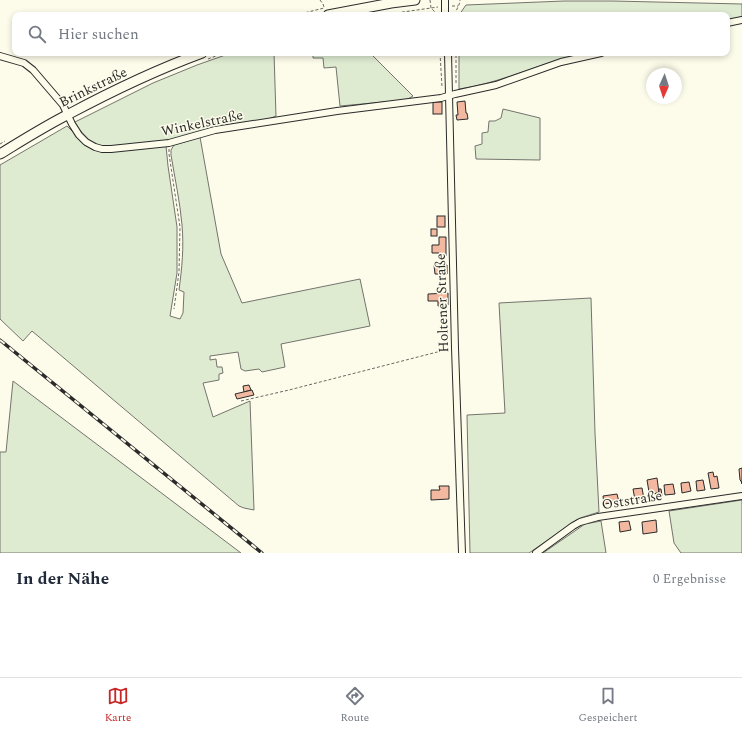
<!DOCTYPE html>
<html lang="de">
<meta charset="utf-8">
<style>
body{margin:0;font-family:Spectral,serif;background:#f6f6f7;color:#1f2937}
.compass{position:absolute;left:646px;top:68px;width:36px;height:36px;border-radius:50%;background:#fff;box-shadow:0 2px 6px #0003;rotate:183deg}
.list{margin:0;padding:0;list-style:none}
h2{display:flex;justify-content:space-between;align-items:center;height:52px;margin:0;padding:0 16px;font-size:17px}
h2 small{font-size:13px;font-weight:400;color:#747a83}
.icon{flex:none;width:22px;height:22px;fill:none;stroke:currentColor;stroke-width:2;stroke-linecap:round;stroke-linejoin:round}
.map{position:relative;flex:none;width:742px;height:553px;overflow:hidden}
.search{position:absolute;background:#fff;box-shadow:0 2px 6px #0003;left:12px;right:12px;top:12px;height:44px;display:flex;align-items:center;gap:10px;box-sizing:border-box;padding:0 14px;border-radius:8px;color:#747a83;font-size:15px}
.sheet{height:124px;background:#fff}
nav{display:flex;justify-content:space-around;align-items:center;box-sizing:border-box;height:56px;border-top:1px solid #e0e1e3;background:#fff;font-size:11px;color:#747a83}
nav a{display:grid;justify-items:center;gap:2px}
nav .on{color:#c62828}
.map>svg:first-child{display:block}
.green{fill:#deebd1;stroke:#74746e}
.building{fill:#f2b8a0;stroke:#2b2b2b}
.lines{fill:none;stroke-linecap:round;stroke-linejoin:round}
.street-casing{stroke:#2b2b2b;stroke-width:8}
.primary-casing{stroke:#2b2b2b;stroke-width:11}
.path{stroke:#6a6964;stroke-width:1;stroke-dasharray:3 2;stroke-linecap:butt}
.street{stroke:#fdfbea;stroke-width:6}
.primary{stroke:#fdfbea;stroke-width:9}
.rail-casing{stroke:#2b2b2b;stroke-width:3.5}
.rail{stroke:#fdfbea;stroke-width:2;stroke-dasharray:6;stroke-linecap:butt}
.labels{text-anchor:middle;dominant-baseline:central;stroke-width:3;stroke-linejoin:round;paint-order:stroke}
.street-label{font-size:14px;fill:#2b2b2b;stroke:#fdfbea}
</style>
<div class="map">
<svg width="742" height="553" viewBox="0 0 742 553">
<rect width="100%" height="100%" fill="#fdfbea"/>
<!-- green -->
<g class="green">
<path d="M564,1H613L742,4V17L727,21V15H459L466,5Z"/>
<path d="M231,53H274L276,116L266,120L163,142L116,147L101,146L91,142L73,123L153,83L197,65Z"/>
<path d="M313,53H370L413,96L406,100L340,106L336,67L324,68L323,58H313Z"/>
<path d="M459,53H586C578,55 570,57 562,59C527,69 495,84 459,89Z"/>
<path d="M503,109L540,118V160L476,159L475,146L482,144V133L488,132L489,121H495L501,118Z"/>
<path d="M67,126L86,145L92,148L166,146L168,166L177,227V273L170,316L180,319L183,313L184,292L179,290C182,268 184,247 182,225C180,202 175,179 171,155V150L174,145L200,137L221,254L242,303L360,279L370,326L281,344L285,367L262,372L259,369L245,371L241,369L238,352L210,356V360L216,359L217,367H222L223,373L219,374V380L203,383L213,417L250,401L254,510L244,508L239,506L32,331L23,341L0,319V165Z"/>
<path d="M591,298L595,433L599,512L580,518L529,553H470L467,415L505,413L499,303Z"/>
<path d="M13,381L241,553H0V452H6Z"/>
<path d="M742,500V553H681L674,543L669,511Z"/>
<path d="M601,521L606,553H543L585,524Z"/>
</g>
<!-- building -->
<g class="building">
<path d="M465,101L466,113H467L468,119L457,120L456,115H458L457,102Z"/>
<rect x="433" y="102" width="9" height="12"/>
<rect x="437" y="216" width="8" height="11"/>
<rect x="431" y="229" width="6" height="7"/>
<path d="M439,237H446V256H439V253H432V245H439Z"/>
<path d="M434,265H447V274H435Z"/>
<path d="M448,293V305L438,306V301H428V294Z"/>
<path d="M249,385L251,390L244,392L243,386Z"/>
<path d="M252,390L254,395L237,399L235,394Z"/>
<path d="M742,468V484L741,481L740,480L739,469Z"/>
<path d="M713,472L714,477L717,476L719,488L711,489L708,473Z"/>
<path d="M657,478L659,493L652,494V492H649L647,480Z"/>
<path d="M703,480L705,490L697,491L696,481Z"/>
<path d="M689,482L691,491L682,493L681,484V483Z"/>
<path d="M673,484L675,494L665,495L664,485Z"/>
<path d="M439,486H449V499L431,500V490H440Z"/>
<path d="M642,488L644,499L635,500L633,489Z"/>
<path d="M659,489H661L662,496L657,497L656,493H659Z"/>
<path d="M617,494L619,502L604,504L603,496Z"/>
<path d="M656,520L657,532L643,534L642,522Z"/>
<path d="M629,521L631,530L620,532L619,522Z"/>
</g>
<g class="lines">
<!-- street casing -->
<g class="street-casing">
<g id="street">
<path d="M445,0V15"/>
<path d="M727,23L742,20"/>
<path d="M448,53L455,348L462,553"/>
<path d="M0,56L24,63L33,70L63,105L72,124L79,135L86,142L95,147L102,149H111L169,143L215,130L337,111L441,98L455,94L496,85L561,62L601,53"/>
<path d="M536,553L573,526L580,522L598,517L742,496"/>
</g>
</g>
<!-- primary casing -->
<g class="primary-casing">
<g id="primary">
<path d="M328,15L391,3L415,0"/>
<path d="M0,154C23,140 45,126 69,114C112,91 156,70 202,53"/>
</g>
</g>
<!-- path -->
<g class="path">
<path d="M320,0L323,4L324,7"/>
<path d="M430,0L431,8L435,12L436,15"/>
<path d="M452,6H458"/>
<path d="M296,15L324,8"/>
<path d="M382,15L438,7"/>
<path d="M455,15C456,9 460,5 460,0"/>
<path d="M440,53L442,87V88"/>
<path d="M208,59L224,53"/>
<path d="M456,83V53"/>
<path d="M0,144L5,141"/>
<path d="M169,149V154L180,227L179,272L174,309"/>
<path d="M241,401L289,390L449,349"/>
</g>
<!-- street -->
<use href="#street" class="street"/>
<!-- primary -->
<use href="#primary" class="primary"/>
<!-- rail casing -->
<g class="rail-casing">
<path id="rail" d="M0,340L262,553"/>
</g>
<!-- rail -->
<use href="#rail" class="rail"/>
</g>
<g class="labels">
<!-- street labels -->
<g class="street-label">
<text transform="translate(93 87) rotate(-26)">Brinkstraße</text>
<text transform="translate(202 123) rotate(-12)">Winkelstraße</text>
<text transform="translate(442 303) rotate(-92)">Holtener Straße</text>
<text transform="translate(632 500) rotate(-9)">Oststraße</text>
</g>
</g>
</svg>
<svg class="compass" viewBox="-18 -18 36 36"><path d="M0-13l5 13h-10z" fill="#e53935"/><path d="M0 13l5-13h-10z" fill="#747a83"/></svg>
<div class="search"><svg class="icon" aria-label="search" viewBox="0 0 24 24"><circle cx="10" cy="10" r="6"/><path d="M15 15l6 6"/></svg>Hier suchen</div>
</div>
<section class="sheet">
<h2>In der Nähe<small>0 Ergebnisse</small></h2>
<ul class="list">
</ul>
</section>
<nav>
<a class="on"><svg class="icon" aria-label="map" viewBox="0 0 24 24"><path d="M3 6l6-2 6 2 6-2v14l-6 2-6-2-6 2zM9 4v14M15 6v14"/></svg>Karte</a>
<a><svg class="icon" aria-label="directions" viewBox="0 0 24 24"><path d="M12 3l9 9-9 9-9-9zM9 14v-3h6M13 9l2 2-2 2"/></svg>Route</a>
<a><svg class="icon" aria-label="saved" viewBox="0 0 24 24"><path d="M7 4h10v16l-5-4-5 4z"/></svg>Gespeichert</a>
</nav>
